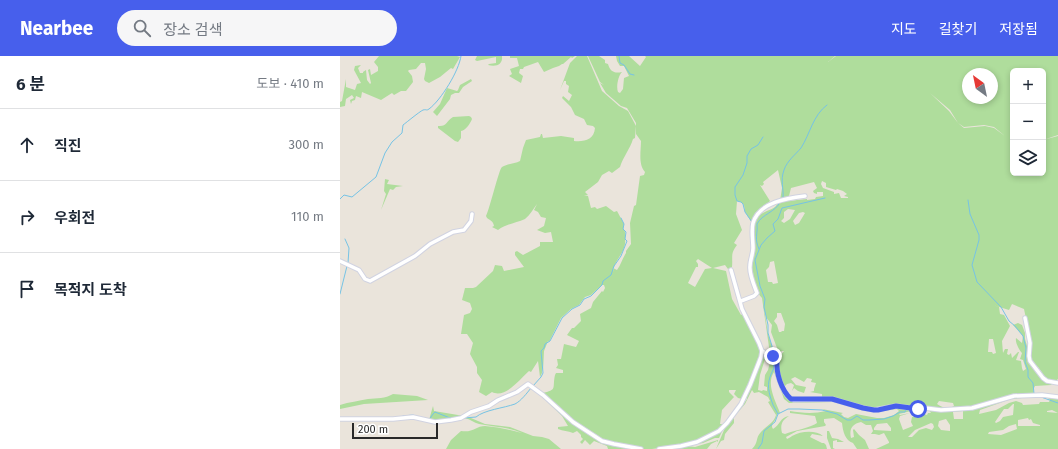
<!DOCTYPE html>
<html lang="ko">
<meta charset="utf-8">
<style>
body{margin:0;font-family:"Fira Sans","Noto Sans KR",sans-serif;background:#f6f6f7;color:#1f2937}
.controls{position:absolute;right:12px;top:12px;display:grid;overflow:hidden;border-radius:6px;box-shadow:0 2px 6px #0003}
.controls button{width:36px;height:36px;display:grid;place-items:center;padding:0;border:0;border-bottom:1px solid #e0e1e3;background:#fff;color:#1f2937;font:20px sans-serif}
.compass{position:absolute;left:622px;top:12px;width:36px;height:36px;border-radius:50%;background:#fff;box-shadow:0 2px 6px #0003;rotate:327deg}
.scale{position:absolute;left:12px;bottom:10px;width:86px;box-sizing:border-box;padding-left:4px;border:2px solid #292929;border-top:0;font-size:11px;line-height:14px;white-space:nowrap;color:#292929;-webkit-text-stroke:3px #fff;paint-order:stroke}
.stop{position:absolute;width:12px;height:12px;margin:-9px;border:3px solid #475fec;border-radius:50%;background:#fff}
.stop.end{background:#475fec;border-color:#fff;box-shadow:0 1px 4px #0008}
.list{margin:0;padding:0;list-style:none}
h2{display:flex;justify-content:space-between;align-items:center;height:52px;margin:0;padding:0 16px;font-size:17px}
h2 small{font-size:13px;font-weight:400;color:#747a83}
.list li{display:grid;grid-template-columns:26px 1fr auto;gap:12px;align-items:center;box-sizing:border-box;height:72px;padding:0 16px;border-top:1px solid #e0e1e3}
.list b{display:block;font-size:15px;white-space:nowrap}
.list em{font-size:13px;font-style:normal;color:#747a83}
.icon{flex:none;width:22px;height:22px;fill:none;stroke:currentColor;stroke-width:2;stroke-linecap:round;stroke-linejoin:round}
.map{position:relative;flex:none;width:718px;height:393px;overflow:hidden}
header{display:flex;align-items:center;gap:24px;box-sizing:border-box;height:56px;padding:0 20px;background:#475fec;color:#fff}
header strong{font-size:19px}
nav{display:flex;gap:22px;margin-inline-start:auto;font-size:14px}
.search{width:280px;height:36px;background:#f6f6f7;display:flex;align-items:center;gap:10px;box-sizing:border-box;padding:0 14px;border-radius:22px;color:#747a83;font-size:15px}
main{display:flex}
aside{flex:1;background:#fff}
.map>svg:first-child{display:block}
.green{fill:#afdd9c;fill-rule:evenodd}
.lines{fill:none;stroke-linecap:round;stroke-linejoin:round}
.stream{stroke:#76c3e5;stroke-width:1}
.minor-casing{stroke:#d1d3e1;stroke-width:5.5}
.minor{stroke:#fff;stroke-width:3.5}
.route{stroke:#475fec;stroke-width:5}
</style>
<header>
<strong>Nearbee</strong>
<div class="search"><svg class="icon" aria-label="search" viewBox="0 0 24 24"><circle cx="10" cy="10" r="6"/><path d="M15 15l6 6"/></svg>장소 검색</div>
<nav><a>지도</a><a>길찾기</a><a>저장됨</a></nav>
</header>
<main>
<aside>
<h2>6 분<small>도보 · 410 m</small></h2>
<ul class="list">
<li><svg class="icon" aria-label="ahead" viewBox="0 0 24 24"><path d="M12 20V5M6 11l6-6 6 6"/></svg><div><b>직진</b></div><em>300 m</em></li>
<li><svg class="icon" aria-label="right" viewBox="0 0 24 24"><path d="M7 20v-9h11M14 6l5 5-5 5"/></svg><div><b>우회전</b></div><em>110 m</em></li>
<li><svg class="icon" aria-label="arrive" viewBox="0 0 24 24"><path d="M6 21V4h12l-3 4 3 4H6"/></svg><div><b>목적지 도착</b></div></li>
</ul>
</aside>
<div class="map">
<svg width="718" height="393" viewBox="0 0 718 393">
<rect width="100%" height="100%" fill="#eae4db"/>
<!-- green -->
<g class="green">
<path d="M39,0H117L120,1L113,13L111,12L100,21L89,27L85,25L84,23L86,13L85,7H81L76,13L69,14L68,15L72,20L73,26L66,35H61L54,39L52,37L41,44L22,36L21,42L16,40L15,44L12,45L11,48L10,44L14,42L12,39L6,43L5,50L0,51V46L2,45L6,23V31L15,34L17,28L21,27L14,14L15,10L21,9L18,12L20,17H23V16L26,14L27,24L30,28L31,27L28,14L30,13L31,19L38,15V11L34,6Z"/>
<path d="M137,0H162C163,9 156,11 148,9L149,8L156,7V1L137,5L135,4Z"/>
<path d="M170,0H235L232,2L231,1L223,8H222L219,10L213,12L204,16L198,6L184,11L183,13H180L179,17L183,20L181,27L169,20L172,18L170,13L179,10L177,2H170Z"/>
<path d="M237,0H247L262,35L279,50L288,55L296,70L295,82L293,83C290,93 283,101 280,111L272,117L269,115L262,119L258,126L245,136L248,139L244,140H248L251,152L255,151L257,153L266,150L274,156L277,155L284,168L283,173C286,176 285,177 285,182C287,197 273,204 273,217V212L277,214C281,209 282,203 286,197V195L291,188L290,167L294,150L296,149L300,120L304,119L305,116C298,108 301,95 301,85L296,78V67L287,52L281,50L266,37L260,27L264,29L260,26L248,0H259L265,4V7L268,8C270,15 274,18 282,16C278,20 276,31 278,36L280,37L283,33L284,22L289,20L284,10H280L277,5L276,0H289L300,10L306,1L305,0H495L488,6L496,0H718V79L703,84V15H673V88L671,87L673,89V117H703V84L718,80V323L714,326L703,322V318L698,311H695L689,300L691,287L684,253L672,248L669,254L653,249L659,251L660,258L664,259L670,270L662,285L663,297L665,293H668L667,298L669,299L671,297L672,302L678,296H679L676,304L681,305L682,312L683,315L686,313L683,304L680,303L682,297C679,294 675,286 676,282L682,287L683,280L673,269L678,267L682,269L685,277V283L687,290L688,304L700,320L708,326L713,327L711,329L695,330L693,334L695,339H674L655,346L675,340L701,341L698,339L718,342V357L712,354L707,355V356L718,357V393H536L549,387V386L544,377L539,379L535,378H531L533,375L531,369H526L521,366C512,368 509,373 511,382L514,381L513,374L514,373L519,379L525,384L529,393H517L513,387C505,384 503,376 502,367L494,362L484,363V366L486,369L485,370L457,375L446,381L447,383C449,382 451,381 452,380C461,375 476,374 483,380L472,378L470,381L482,387H484L486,389L487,393H412C419,386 415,382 421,376C426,370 434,367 436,359L428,346L430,345L428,341L419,336L414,337L412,334L405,348L394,361V367L385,378L384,384L381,385L376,393L387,367L403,346L404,347L407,343L406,340L423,296L436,302L437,319L444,337L451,344L495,345L522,353L536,355L555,351L575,354L559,358L560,359L570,357L560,360L559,363L563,374L573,370L571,366L572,361L584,358L587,359L588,357H591L588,353C611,356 632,352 654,346L631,352L606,354L585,352L578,353L556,350L538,354L523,352L496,344H476V341H482V338L470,336L474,335V333L476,327L471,326L472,323L467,322L464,326L455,321L451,323L456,329L466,331L464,337L458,335L454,332L452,335L454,329L451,327L447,328L445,330L443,329L438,316L437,308L440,307V300L444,295H442L437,298V292L431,276L432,269L426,261L424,252L428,278L433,293L432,298H430L422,242C416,236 413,222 411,214C410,207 414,201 414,195C416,184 410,171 417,162C422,154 436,155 438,146L443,144L440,145L442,132L438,114L423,126L424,128L422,130L420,129L430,145L415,160L412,167L405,156L404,149L401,146L397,145L396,158L402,174L394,187L397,189C390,198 393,201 392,211L388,213L385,209L373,212L386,215L392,243L401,259L403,258L421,293L419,302L402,343L398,342L394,338L396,334H389V336L394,341L382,354L380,368H385L373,378L362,383L346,388L312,393H304L262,384L233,366L202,337C218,334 212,332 215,319L216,317H223V314L216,312L218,309L217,303H221L224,288L236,291L239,285L227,279L232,272H234L241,265L240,258L251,252L253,246L262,235L263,236L265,232L264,229H262L251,239L245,241L239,249L231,253L221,262L209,286L208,285L204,295L203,315L202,308V317L200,321L198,305L191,316L189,315C180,323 165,343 152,336L146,340L139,336L142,324L137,317V311L130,298L133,287L127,278H121L124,259L130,257L132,253L130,247L122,244L125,232H133L136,231L153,215L155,209L162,210L164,215L184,211L175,199V196L177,195L183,199L200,190V186H213L211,176L205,177L197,174L204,170L206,162L201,161L198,156L194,154L197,148C193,153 190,159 185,163C176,167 166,168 158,174L152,171L154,170C153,165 151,165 147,162L146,160C150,152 159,113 162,111C168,107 175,108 180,105L183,92L186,84L200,81L201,78H202L203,82L221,80L234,82V85C244,86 254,84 255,72L253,70L247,69L244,63L235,59L231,51L222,42L223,40L229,45L232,39L228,36L229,30L226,28V25H224L220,34L230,7ZM628,18H652V42H628ZM590,37L610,54L618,67L624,71L644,69L654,71L665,80L654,72L645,70L624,72L618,67L609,55ZM482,125L486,127V131L496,134L497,133L503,135L507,138L504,140L508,141V142H501L499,137L494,138V136L483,132L481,128ZM474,126L477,132L473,135L474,137L477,138V136H483V140L476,141L475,143L467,144V143L448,145L447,141L449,140L451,132ZM448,153L455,154L450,163L444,167L441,165L444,162V156ZM463,156L465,157L459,167L455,169L453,165L459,157ZM358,203L372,212L365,213L355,231L348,227L356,211H358V208L356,205ZM434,205L438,227L433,228L432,226H428L426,214L429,211L430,206ZM437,257H441L445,268L444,275H442L441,276H439L437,269L434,265L437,261ZM649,283H653L656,297L653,298L652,296H648ZM426,300L431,306H430L428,314L425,319L424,330L427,331V335L423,334L422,335L418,334L420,319ZM434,316L444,343L449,347L494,346L521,353L536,356L557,353L559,355L554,359L544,362H537L516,358L508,362L504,361L501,358L503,357L482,353L486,355C474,358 461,357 450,355V357L475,360L477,367C472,371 453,375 445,378L442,377C440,369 442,364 449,360C440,361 440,369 433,373L432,371C432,366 437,364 437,358L440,357C435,344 426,328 434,316ZM694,341L708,342L710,344L709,346H700L699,348L683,349L682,347L676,345L669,347L656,354L639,358L640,354L671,343ZM599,345L613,347L614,350C609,353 602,352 597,348ZM673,348H674L673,359L663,361L660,365L656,367L655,366L664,353H668ZM623,355V363H614L613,356ZM688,362L689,364L691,363L693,367L700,369V370H678V364ZM606,363L610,369V375L601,374L598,370L599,365ZM547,367L551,372V375L534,374V372L537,368ZM591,367L593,368L594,371L592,374L586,372L579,374L572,381H568L575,374ZM676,368L677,373L661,379L648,378L649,376L663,374L669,370Z"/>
<path d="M131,23L132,25L123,31L119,37H115L111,39L110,43L97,60L93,56L100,48L107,32L117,35L118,34L120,29Z"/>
<path d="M129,60L131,61L132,63C130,68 126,74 121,75V82L118,86L115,85L98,72V70C107,71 106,65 113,61Z"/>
<path d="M45,123L49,124L47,128L63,130L56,131L53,134L50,133L41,154L46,138L44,135Z"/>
<path d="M197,336L263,386L298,393H268L267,390L254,385L250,389L245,384L242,388L240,386L243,383L241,381V379L237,375L233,377C228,375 223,375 218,373V371L228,370L222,360Z"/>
<path d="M53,338L77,340L88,344L24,348L0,353V349C9,346 19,345 28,343C37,342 45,343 53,338Z"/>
<path d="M93,350L94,355L124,360L103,365L89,364Z"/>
<path d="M125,362H131L145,368L170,371L193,380L202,381L209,383L221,393H106L111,384L121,375C133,377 136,370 145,370C158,371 171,374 182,377C169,371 153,371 139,368C134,367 130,363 125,362Z"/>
<path d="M385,369L379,382H375L363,387L351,389L362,385Z"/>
<path d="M487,375H489L492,382L498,383L504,386H497V384L493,385V392L495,393H491L487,382Z"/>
<path d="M378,384V386L377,385L371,388L367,393H325L347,390L355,391Z"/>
</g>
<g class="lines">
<!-- stream -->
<g class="stream">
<path d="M279,0L280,7L284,9L290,18L294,19"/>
<path d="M443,142C444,132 440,125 444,114C447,105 455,99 461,92C470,78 473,59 487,49"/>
<path d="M0,143L4,139L12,141L36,121L45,97L52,86L62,77L63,69C67,66 79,56 83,54C87,53 86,55 89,53C101,44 119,15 121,0"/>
<path d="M628,144L630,158L639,179V184L632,209L635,219L637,226L661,251L669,265L675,270L683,280L686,292L685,306L688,314V321L693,327L694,338"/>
<path d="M412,166L405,156L403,148L401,146L397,145L395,139V131L403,119L407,107V100L411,93L418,89L423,81"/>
<path d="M5,183L9,192L8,207"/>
<path d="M419,193C414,182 418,179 417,168C422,158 436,156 440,146"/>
<path d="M0,238L7,210"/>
<path d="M193,330L201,321L203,317L201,295L204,292L205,288L210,285L222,262L232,253L240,249L244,243L251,240L262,229L263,225L271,219L274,210L281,200L287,185L285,183L286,176L283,173L284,168L281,162"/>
<path d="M701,341L718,347"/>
<path d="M438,358L448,353H459L482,354L497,358L507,364H511L517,360L523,364H529L544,363L553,360L560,356H565L566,354"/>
<path d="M63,360L73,359L79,361"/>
<path d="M124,362L136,361C144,354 164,352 175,348C181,345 187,337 191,332"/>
<path d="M89,364L93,358L95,356L110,362L119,361"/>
<path d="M418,393L422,387L424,375L435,366L438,358C436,354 433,350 432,346C427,332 427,325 434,312L432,303V290L428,277V269L424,251L425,243L420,230L415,204L421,189L427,182L435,175L433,168L438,163L442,152L485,142"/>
</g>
<!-- minor casing -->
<g class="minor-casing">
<g id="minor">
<path d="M0,205L19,214L25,223L30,225L75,200L90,188L113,176L124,174L131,165L132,158"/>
<path d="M401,245L414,240L417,237C414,229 409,218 410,210C410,204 413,198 413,192C413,184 411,175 413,167C419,146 448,142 465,140"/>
<path d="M685,262L690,287L689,300L690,305L703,322L707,325L718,327"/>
<path d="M422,295L436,301C438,305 436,309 437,314C438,323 444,341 454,344L492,343L523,352L534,354L556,350L578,353L585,352L601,354L632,352L674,340L702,339L718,341"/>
<path d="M0,363H53L73,361L95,366L111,364L121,362L131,356L149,350L158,344L177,336L188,328L203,339L233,366L262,385L274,388L301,393"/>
<path d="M319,393L341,390L357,386L379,375L387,367L401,348L410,329L421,301L422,295L419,287L402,253L391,214"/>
</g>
</g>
<!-- minor -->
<use href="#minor" class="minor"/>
</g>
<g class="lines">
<!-- route -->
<path class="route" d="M433,300L437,304C436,317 441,334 451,343H492L523,352L534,354H538L556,350L578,353"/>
</g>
</svg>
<div class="controls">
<button>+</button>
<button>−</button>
<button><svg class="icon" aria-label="layers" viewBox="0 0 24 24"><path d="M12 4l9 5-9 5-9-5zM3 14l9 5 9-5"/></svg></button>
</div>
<svg class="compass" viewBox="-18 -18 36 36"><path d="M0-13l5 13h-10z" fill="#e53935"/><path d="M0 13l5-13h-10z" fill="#747a83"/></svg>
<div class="scale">200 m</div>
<div class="stop" style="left:578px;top:353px"></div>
<div class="stop end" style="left:433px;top:300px"></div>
</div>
</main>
